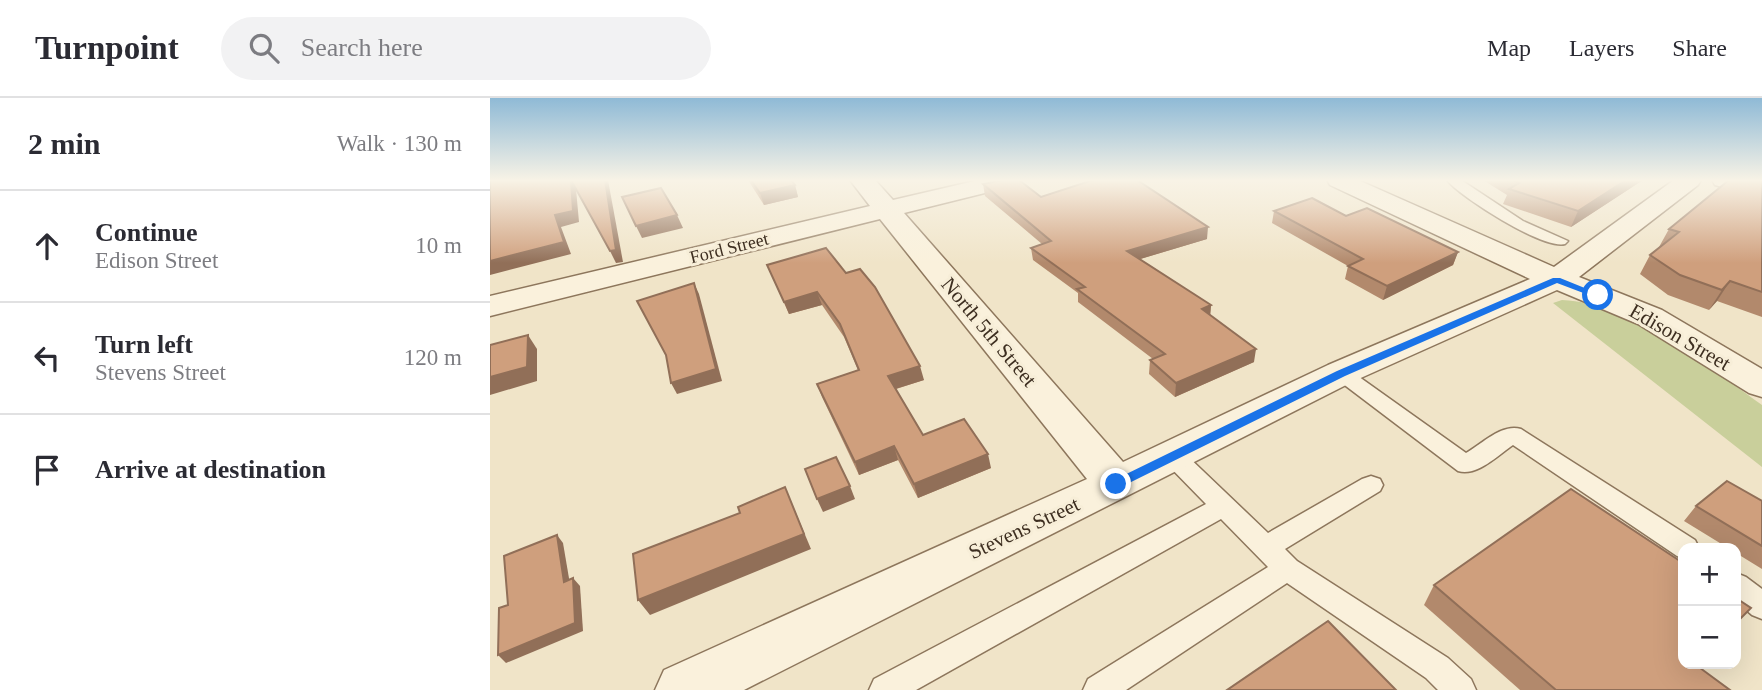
<!DOCTYPE html>
<meta charset="utf-8">
<style>
body{margin:0;font-family:"Times New Roman",serif;background:#f2f2f3;color:#2b2b33}
.controls{position:absolute;right:21px;bottom:21px;display:grid;overflow:hidden;border-radius:14px;box-shadow:0 7px 28px #0002}
.controls button{width:63px;height:63px;display:grid;place-items:center;padding:0;border:0;border-bottom:2px solid #e1e1e2;background:#fff;color:#2b2b33;font:35px sans-serif}
.stop{position:absolute;width:21px;height:21px;margin:-16px;border:5px solid #1a73e8;border-radius:50%;background:#fff}
.stop.end{background:#1a73e8;border-color:#fff;box-shadow:0 2px 7px #0008}
.list{margin:0;padding:0;list-style:none}
h2{display:flex;justify-content:space-between;align-items:center;height:91px;margin:0;padding:0 28px;font-size:30px}
h2 small{font-size:23px;font-weight:400;color:#7c7c81}
.list li{display:grid;grid-template-columns:46px 1fr auto;gap:21px;align-items:center;box-sizing:border-box;height:112px;padding:0 28px;border-top:2px solid #e1e1e2}
.list b{display:block;font-size:26px;white-space:nowrap}
.list p{margin:0;font-size:23px;white-space:nowrap;color:#7c7c81}
.list em{font-size:23px;font-style:normal;color:#7c7c81}
.icon{flex:none;width:38px;height:38px;fill:none;stroke:currentColor;stroke-width:2;stroke-linecap:round;stroke-linejoin:round}
.map{position:relative;flex:none;width:1272px;height:592px;overflow:hidden}
header{display:flex;align-items:center;gap:42px;box-sizing:border-box;height:98px;padding:0 35px;background:#fff;border-bottom:2px solid #e1e1e2}
header strong{font-size:33px}
nav{display:flex;gap:38px;margin-inline-start:auto;font-size:24px}
.search{width:490px;height:63px;background:#f2f2f3;display:flex;align-items:center;gap:18px;box-sizing:border-box;padding:0 24px;border-radius:38px;color:#7c7c81;font-size:26px}
main{display:flex}
aside{flex:1;background:#fff}
.map>svg:first-child{display:block}
.green{fill:#c9cf9b}
.lines{fill:none;stroke-linecap:round;stroke-linejoin:round}
.service-casing{stroke:#8d765c;stroke-width:3}
.minor-casing{stroke:#8d765c;stroke-width:3}
.service{fill:#faf1dc;fill-rule:evenodd}
.minor{fill:#faf1dc;fill-rule:evenodd}
.wall{fill:#b2896c}
.shaded-wall{fill:#916f58}
.building{fill:#cf9f7d;stroke:#916f58;stroke-width:2}
.route{fill:#1a73e8}
.labels{text-anchor:middle;dominant-baseline:central;stroke-width:6;stroke-linejoin:round;paint-order:stroke}
.far-street-label{font-size:18px;fill:#3d2e20;stroke:#f7eed8}
.street-label{font-size:21px;fill:#3d2e20;stroke:#f7eed8}
</style>
<header>
<strong>Turnpoint</strong>
<div class="search"><svg class="icon" aria-label="search" viewBox="0 0 24 24"><circle cx="10" cy="10" r="6"/><path d="M15 15l6 6"/></svg>Search here</div>
<nav><a>Map</a><a>Layers</a><a>Share</a></nav>
</header>
<main>
<aside>
<h2>2 min<small>Walk · 130 m</small></h2>
<ul class="list">
<li><svg class="icon" aria-label="ahead" viewBox="0 0 24 24"><path d="M12 20V5M6 11l6-6 6 6"/></svg><div><b>Continue</b><p>Edison Street</p></div><em>10 m</em></li>
<li><svg class="icon" aria-label="left" viewBox="0 0 24 24"><path d="M17 20v-9H6M10 6l-5 5 5 5"/></svg><div><b>Turn left</b><p>Stevens Street</p></div><em>120 m</em></li>
<li><svg class="icon" aria-label="arrive" viewBox="0 0 24 24"><path d="M6 21V4h12l-3 4 3 4H6"/></svg><div><b>Arrive at destination</b></div></li>
</ul>
</aside>
<div class="map">
<svg width="1272" height="592" viewBox="0 0 1272 592">
<rect width="100%" height="100%" fill="#f0e4c8"/>
<!-- green -->
<path class="green" d="M1072,202C1141,205 1218,268 1272,307V369L1063,205Z"/>
<g class="lines">
<!-- service casing -->
<g class="service-casing">
<g id="service">
<path d="M957,82H971L1033,123L1078,143L1075,146C1054,152 970,99 957,82Z"/>
<path d="M851,269L858,271L976,355C992,346 1012,325 1031,331L1205,442L1209,450H1193V460L1187,458L1023,347C1008,357 987,379 968,373L844,279L841,275L844,271Z"/>
<path d="M683,350L691,352L778,435L872,381L881,378L890,381L893,387L890,393L795,451L807,463L958,560L981,581L986,592H948L936,580L797,485L636,592H593L598,581L778,469L731,421L426,592H379L384,581L716,406L675,364L671,358L675,352Z"/>
<path d="M1246,475L1256,479L1272,491V521L1262,517L1246,503Z"/>
</g>
</g>
<!-- minor casing -->
<g class="minor-casing">
<g id="minor">
<path d="M360,82H385L403,102L489,82H530L527,87L414,115L633,364L838,267L1040,181L840,87L837,82H868L1064,169L1184,82H1211L1208,87L1089,179L1172,212L1272,271V299L1259,295L1148,226L1067,192L864,283L254,592H165L174,572L597,381L390,121L0,218V198L380,108Z"/>
<path d="M1222,82H1262L1272,84V100L1225,87Z"/>
</g>
</g>
<!-- service -->
<use href="#service" class="service"/>
<!-- minor -->
<use href="#minor" class="minor"/>
</g>
<!-- wall -->
<g class="wall">
<path d="M258,82H301L305,87L308,99L274,107Z"/>
<path d="M993,82H1153L1081,129L1013,106L1017,97Z"/>
<path d="M1272,82V219L1227,203L1219,212L1178,197L1150,176L1160,157L1169,149L1179,131Z"/>
<path d="M493,86L551,99L717,141L650,161L721,207L720,217L764,264L685,299L659,276L660,262L663,261L588,204V195L543,162L541,150L552,146L495,98Z"/>
<path d="M784,113L856,118L968,154L963,167L893,202L855,181L858,168L782,125Z"/>
<path d="M336,150L434,282L406,291L433,337L501,370L428,400L408,362L369,377L332,299L327,286L368,272L354,239L332,207L299,216L277,167Z"/>
<path d="M1272,403V471L1246,455V450H1238L1194,423L1206,408Z"/>
<path d="M944,487L1206,567L1240,592H1030L934,507Z"/>
</g>
<!-- shaded-wall -->
<g class="shaded-wall">
<path d="M81,82L86,91L89,124L71,129L81,156L0,177V163Z"/>
<path d="M115,82H118L133,164L126,165L120,153Z"/>
<path d="M1136,82H1153L1081,129L1088,113Z"/>
<path d="M305,87L308,99L274,107L270,95Z"/>
<path d="M187,117L193,130L152,140L146,128Z"/>
<path d="M718,129L717,141L637,165V153Z"/>
<path d="M968,154L963,167L893,202L897,188Z"/>
<path d="M1240,183L1227,203L1219,212L1232,192Z"/>
<path d="M204,185L209,196L232,283L187,296L181,285Z"/>
<path d="M327,194L332,207L299,216L294,204Z"/>
<path d="M721,207L720,220L712,211Z"/>
<path d="M38,237L47,251V283L0,297V279Z"/>
<path d="M766,251L764,264L685,299L686,285Z"/>
<path d="M430,268L434,282L402,292L398,278Z"/>
<path d="M404,348L408,362L369,377L365,364Z"/>
<path d="M498,356L501,370L428,400L424,386Z"/>
<path d="M360,388L365,401L333,414L327,401Z"/>
<path d="M295,389L321,451L160,517L148,502Z"/>
<path d="M67,437L73,445L81,492L74,484Z"/>
<path d="M83,480L90,488L93,533L16,565L8,557Z"/>
</g>
<!-- building -->
<g class="building">
<path d="M0,82H81L83,113L65,117L74,144L0,163Z"/>
<path d="M81,82H115L126,152L120,153Z"/>
<path d="M261,82H301L305,87L270,95Z"/>
<path d="M513,82H529L551,99L603,82H647L718,129L637,153L721,207L712,211L766,251L686,285L660,262L675,256L587,191L595,189L541,150L561,143L493,86Z"/>
<path d="M1023,82H1136L1088,113L1019,91L1029,85Z"/>
<path d="M1239,82H1272V194L1240,183L1232,192L1190,177L1160,157L1189,134L1179,131Z"/>
<path d="M171,90L187,117L146,128L132,99Z"/>
<path d="M822,100L856,118L877,110L968,154L897,188L858,168L873,161L784,113Z"/>
<path d="M336,150L356,175L370,171L385,189L430,268L398,278L433,337L474,321L498,356L424,386L404,348L365,364L327,286L369,272L350,226L327,194L294,204L277,167Z"/>
<path d="M204,185L226,271L181,285L176,257L147,203Z"/>
<path d="M38,237L37,269L0,279V247Z"/>
<path d="M346,359L360,388L327,401L315,371Z"/>
<path d="M1237,383L1272,403V448L1206,408Z"/>
<path d="M295,389L314,436L148,502L143,456L250,415L248,409Z"/>
<path d="M1081,391L1193,465V566H1207L1206,567L1240,592H1066L944,487Z"/>
<path d="M67,437L74,484L83,480L85,525L8,557L9,510L18,507L14,458Z"/>
<path d="M1246,500L1261,510L1246,525Z"/>
<path d="M838,523L906,592H737Z"/>
</g>
<!-- sky -->
<linearGradient id="sky" x2="0" y2="1"><stop stop-color="#8fbad6"/><stop offset="0.5" stop-color="#f8f3e6"/><stop offset="1" stop-color="#f8f3e6" stop-opacity="0"/></linearGradient>
<rect width="1272" height="165" fill="url(#sky)"/>
<!-- route -->
<path class="route" d="M1063,180H1070L1112,197L1104,199L1067,185L855,278L631,389L626,391L620,386L622,383L847,273Z"/>
<g class="labels">
<!-- far-street labels -->
<g class="far-street-label">
<text transform="translate(239 150) rotate(-14)">Ford Street</text>
</g>
<!-- street labels -->
<g class="street-label">
<text transform="translate(499 234) rotate(50)">North 5th Street</text>
<text transform="translate(1190 239) rotate(30)">Edison Street</text>
<text transform="translate(534 430) rotate(-25)">Stevens Street</text>
</g>
</g>
</svg>
<div class="controls">
<button>+</button>
<button>−</button>
</div>
<div class="stop" style="left:1108px;top:197px"></div>
<div class="stop end" style="left:626px;top:386px"></div>
</div>
</main>
